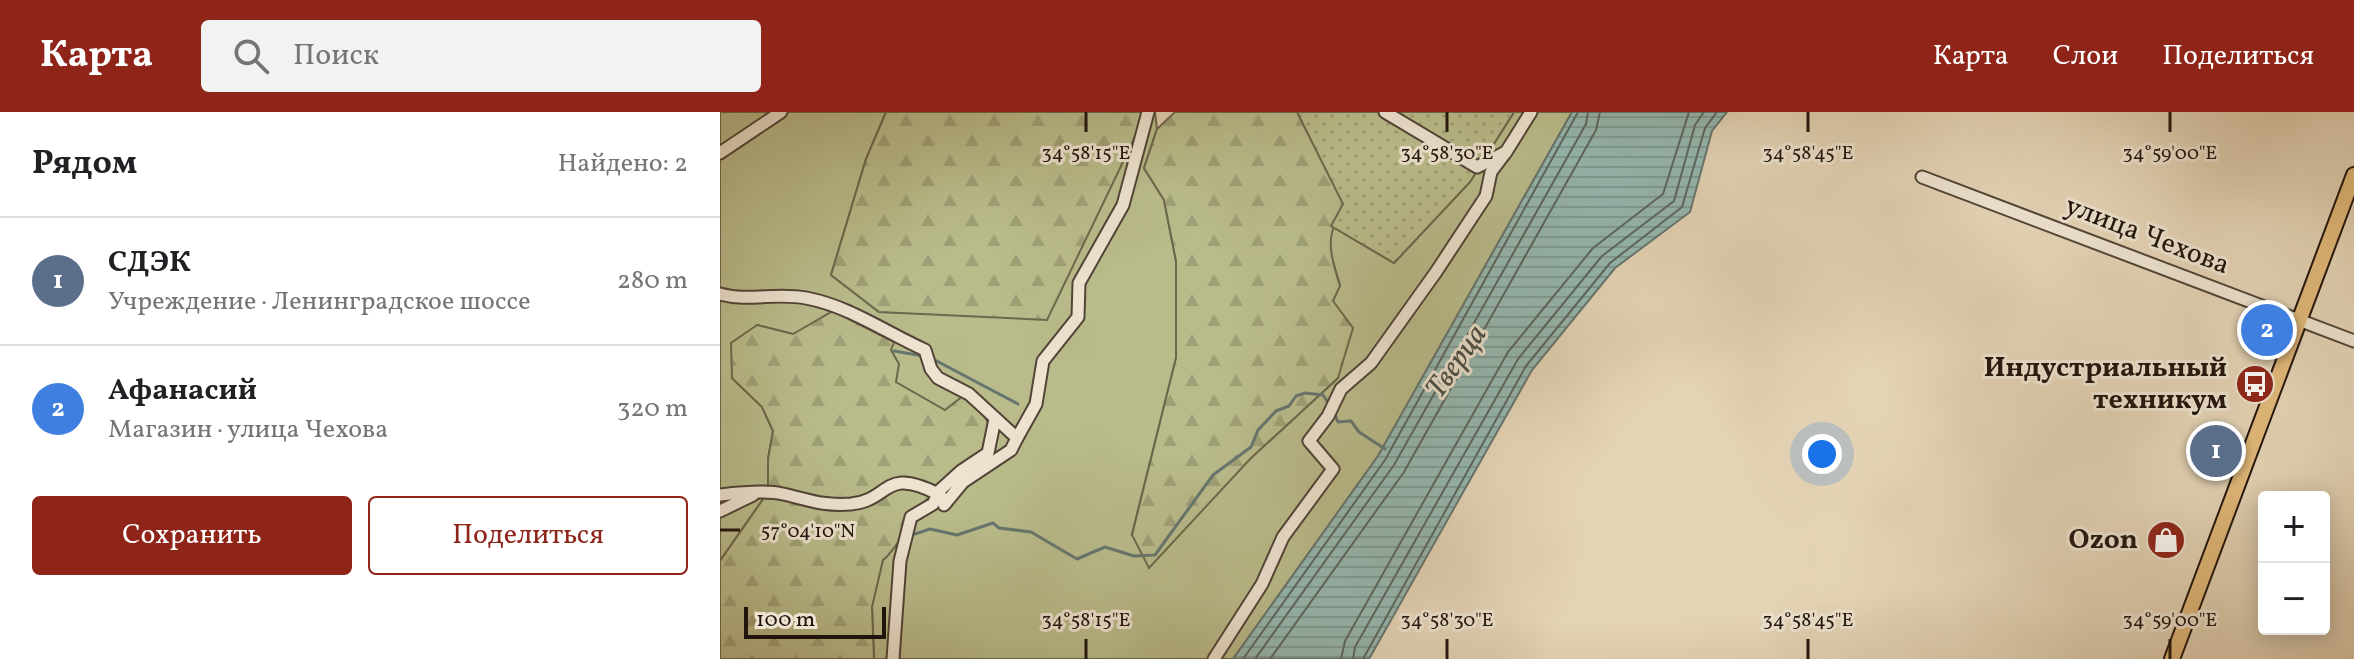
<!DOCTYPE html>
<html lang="ru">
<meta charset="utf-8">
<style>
body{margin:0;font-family:Vollkorn,serif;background:#f2f2f2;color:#202124}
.controls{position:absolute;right:24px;bottom:24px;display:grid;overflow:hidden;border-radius:8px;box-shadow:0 4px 20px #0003}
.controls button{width:72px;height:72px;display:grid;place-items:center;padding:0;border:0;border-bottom:2px solid #e0e0e0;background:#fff;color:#202124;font:40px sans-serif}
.scale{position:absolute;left:24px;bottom:20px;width:142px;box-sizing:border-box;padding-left:8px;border:4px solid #20140d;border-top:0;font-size:22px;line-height:28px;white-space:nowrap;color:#20140d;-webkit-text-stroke:6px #ede3d0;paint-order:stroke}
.you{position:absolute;left:1102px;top:342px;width:28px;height:28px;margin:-20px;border:6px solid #fff;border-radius:50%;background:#1a73e8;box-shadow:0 0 0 12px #1a73e833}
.badge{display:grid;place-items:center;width:52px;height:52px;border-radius:50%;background:#8f2418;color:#fff;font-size:26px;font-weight:700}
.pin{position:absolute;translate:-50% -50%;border:4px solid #fff;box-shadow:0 2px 8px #0006}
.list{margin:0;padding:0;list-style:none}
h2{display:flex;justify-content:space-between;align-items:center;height:104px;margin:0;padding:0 32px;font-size:34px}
h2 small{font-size:26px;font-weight:400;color:#757577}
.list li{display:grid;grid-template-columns:52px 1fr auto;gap:24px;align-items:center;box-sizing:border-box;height:128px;padding:0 32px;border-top:2px solid #e0e0e0}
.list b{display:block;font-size:30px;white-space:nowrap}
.list p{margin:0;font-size:26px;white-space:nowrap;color:#757577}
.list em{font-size:26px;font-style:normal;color:#757577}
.actions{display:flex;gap:16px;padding:24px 32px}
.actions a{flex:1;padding:18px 0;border:2px solid #8f2418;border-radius:8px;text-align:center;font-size:28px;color:#8f2418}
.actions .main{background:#8f2418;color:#fff}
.icon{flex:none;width:44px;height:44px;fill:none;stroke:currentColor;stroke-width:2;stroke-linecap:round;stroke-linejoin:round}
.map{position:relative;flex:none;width:1634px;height:547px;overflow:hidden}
header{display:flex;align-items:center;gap:48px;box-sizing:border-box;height:112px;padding:0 40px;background:#8f2418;color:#fff}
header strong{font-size:38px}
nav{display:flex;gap:44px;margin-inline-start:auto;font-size:28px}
.search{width:560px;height:72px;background:#f2f2f2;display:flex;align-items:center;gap:20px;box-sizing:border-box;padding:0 28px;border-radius:8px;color:#757577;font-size:30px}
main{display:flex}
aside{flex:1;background:#fff}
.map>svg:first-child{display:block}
.grass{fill:#b9bb8b;stroke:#6c684c;stroke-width:2}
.forest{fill:url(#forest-firs);stroke:#6c684c;stroke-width:2}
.park{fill:url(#park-dots);stroke:#6c684c;stroke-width:2}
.water{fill:url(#water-rules);stroke:#66766f;stroke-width:2}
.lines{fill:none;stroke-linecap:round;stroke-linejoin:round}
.shore{stroke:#5a665f;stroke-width:2}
.stream{stroke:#66766f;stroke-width:3}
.minor-casing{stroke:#514437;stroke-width:15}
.major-casing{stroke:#20140d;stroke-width:18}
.minor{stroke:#ede3d0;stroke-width:11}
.major{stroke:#e2ba7b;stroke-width:14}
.ticks{fill:none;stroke:#20140d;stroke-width:3}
.labels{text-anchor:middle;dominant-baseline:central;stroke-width:6;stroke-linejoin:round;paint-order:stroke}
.street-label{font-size:28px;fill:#20140d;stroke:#ede3d0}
.poi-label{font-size:28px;font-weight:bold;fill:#20140d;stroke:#ede3d0;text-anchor:end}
.water-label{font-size:30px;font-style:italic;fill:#494d46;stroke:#ede3d0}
.ticks-label{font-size:20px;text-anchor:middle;fill:#20140d;stroke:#ede3d0;stroke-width:6;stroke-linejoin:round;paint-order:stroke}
</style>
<header>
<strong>Карта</strong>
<div class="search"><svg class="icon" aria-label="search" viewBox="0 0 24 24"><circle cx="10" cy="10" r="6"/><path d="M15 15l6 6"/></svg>Поиск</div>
<nav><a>Карта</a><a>Слои</a><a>Поделиться</a></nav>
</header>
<main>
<aside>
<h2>Рядом<small>Найдено: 2</small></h2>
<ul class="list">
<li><span class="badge" style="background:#5c6f8a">1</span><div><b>СДЭК</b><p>Учреждение · Ленинградское шоссе</p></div><em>280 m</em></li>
<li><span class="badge" style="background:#3f7fe0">2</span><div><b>Афанасий</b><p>Магазин · улица Чехова</p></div><em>320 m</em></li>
</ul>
<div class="actions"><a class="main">Сохранить</a><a>Поделиться</a></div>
</aside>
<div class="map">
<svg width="1634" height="547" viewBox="0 0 1634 547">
<defs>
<pattern id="forest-firs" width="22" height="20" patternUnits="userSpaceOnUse" patternTransform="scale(2)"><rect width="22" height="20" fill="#b9bb8b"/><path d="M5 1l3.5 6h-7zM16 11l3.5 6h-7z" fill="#9fa077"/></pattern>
<pattern id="park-dots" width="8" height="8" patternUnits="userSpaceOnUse" patternTransform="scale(2)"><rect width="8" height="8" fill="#b9bb8b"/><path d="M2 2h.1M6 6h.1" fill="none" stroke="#9fa077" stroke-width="1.8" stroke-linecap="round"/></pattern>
<pattern id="water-rules" width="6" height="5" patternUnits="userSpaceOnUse" patternTransform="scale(2)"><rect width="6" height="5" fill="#95b8b1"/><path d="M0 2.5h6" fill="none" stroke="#809d97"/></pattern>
</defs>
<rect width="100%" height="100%" fill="#e4d4b6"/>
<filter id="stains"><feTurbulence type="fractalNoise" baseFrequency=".0025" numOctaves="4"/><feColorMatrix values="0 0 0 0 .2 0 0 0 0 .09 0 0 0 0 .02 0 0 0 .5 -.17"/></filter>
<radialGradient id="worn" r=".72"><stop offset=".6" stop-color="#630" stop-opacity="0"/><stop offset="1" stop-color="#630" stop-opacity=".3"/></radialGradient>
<!-- grass -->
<path class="grass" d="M0,0H166L146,47L111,163L159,200L216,201L427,0H435L437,17L424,56L444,88L456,149V246L412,422L531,346L618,266L612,189L620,173L610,140L611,114L674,151L750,70L794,0H852L658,344L513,547H154L152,495L73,222L37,213L12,266L42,295L53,319L48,347V380L0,449Z"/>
<!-- forest -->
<g class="forest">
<path d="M166,0H427L327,208L159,200L111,163L146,47Z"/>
<path d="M455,0H577L624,92C605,125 609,138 620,174L613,189L633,216L618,266L531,346L429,456L412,423L456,246V149L444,88L424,56L437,17Z"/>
<path d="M113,199L174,230L171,238L179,252L176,270L225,298L243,284C309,331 240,358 205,394C192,407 173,442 163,448L152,495L154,547H0V449L48,380V347L53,319L42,295L12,266L11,231L37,213L73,222Z"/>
</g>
<!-- park -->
<path class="park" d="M577,0H794L750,70L674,151L611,114L623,92Z"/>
<!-- water -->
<path class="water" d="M852,0H1007L992,19L970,100L895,156L812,258L649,547H513L658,344Z"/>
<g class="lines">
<!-- shore -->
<g class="shore">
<path d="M523,547L665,348L858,0"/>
<path d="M535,547L674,353L866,12L868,0"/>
<path d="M550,547L684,360L876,18L880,0"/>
<path d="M621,547L625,529L788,240L873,136L943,82L969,0"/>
<path d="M633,547L635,535L798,247L882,144L954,89L975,13L984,0"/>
<path d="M643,547L806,254L890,151L962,95L985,16L997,0"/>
</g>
<!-- stream -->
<g class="stream">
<path d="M174,239L203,244"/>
<path d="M211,246L298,292"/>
<path d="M613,298L618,310L631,309L639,320L665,337"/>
<path d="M195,422L210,417L237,423L273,411L279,416L311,420L357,447L385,435L414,444L435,443L493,363L531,335L538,318L556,299L569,294L576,284L585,281L603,283L609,292"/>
</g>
<!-- minor casing -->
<g class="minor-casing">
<g id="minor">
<path d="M665,0L757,55L786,40L811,0"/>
<path d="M0,41L61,0"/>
<path d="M1202,65L1634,229"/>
<path d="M0,182C28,190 57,180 86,186C129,194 165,220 205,238L211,257L218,266L249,282L297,326L291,338L243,370L224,393L219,379L241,359L268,341L275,307"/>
<path d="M297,326L316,292L323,249L358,205L359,171L403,93L428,0"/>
<path d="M0,383C17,381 46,378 63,382C90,388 101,394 131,392C171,388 163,354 218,382L213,392L191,405L180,449L173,547"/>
<path d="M0,399L33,383"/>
<path d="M494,547L542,472L563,425L613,357L589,329L608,304L621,277L651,251L716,160L766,84L771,60L786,40"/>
</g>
</g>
<!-- major casing -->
<g class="major-casing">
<path id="major" d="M1452,547L1634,63"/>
</g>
<!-- minor -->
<use href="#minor" class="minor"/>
<!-- major -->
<use href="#major" class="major"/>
</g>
<!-- ticks -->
<path class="ticks" d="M366,0V20M727,0V20M1088,0V20M1450,0V20M0,418H20M366,527V547M727,527V547M1088,527V547M1450,527V547"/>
<!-- icons -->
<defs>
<g id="bus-disc" transform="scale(2)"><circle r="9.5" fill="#8f2418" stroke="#ede3d0"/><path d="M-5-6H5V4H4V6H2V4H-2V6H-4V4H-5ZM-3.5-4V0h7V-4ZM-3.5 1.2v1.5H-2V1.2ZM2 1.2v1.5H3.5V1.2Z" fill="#fff"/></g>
<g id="shop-disc" transform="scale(2)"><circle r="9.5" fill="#8f2418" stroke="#ede3d0"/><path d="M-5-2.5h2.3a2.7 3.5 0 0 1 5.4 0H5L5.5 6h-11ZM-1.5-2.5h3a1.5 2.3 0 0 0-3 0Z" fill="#fff"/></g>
</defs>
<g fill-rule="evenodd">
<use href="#bus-disc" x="1535" y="272"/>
<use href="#shop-disc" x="1446" y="428"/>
</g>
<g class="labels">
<!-- street labels -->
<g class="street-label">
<text transform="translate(1427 124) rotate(21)">улица Чехова</text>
</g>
<!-- poi labels -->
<g class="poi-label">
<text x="1507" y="256">Индустриальный<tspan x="1507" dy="32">техникум</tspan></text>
<text x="1418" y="428">Ozon</text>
</g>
<!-- water labels -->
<g class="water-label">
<text transform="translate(737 250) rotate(-55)">Тверца</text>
</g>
</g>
<g class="ticks-label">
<text x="366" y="47">34°58'15"E</text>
<text x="727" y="47">34°58'30"E</text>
<text x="1088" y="47">34°58'45"E</text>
<text x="1450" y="47">34°59'00"E</text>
<text x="88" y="425">57°04'10"N</text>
<text x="366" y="514">34°58'15"E</text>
<text x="727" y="514">34°58'30"E</text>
<text x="1088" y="514">34°58'45"E</text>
<text x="1450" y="514">34°59'00"E</text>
</g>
<rect width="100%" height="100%" filter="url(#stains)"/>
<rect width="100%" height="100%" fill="url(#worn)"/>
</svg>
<div class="controls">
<button>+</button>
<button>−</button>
</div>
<div class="scale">100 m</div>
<div class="you"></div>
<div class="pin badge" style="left:1496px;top:339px;background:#5c6f8a">1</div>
<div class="pin badge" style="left:1547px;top:218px;background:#3f7fe0">2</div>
</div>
</main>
